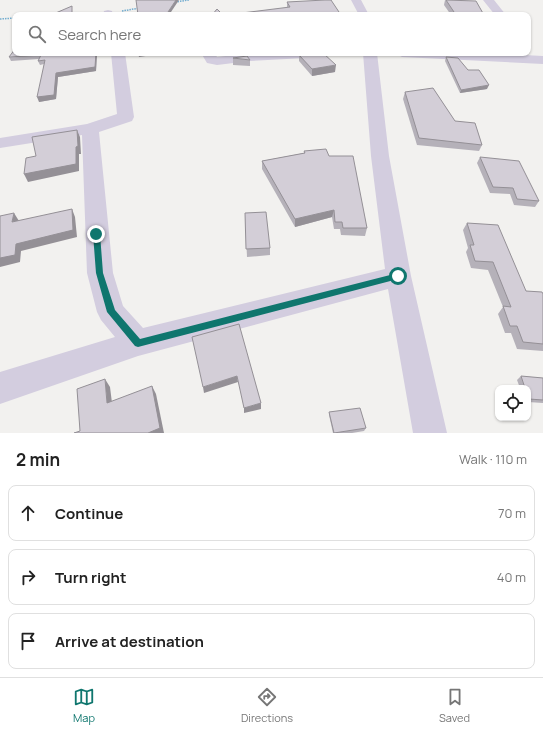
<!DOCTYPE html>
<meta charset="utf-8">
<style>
body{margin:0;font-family:Manrope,sans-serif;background:#f2f2f2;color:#222}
.controls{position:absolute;right:12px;bottom:12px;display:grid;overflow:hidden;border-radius:8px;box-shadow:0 1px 3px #0004}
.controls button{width:36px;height:36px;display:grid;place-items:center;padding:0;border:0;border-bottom:1px solid #e0e0e0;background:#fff;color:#222;font:20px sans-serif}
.stop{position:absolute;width:12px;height:12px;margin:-9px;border:3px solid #0f766e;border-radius:50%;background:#fff}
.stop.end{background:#0f766e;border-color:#fff;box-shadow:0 1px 4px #0008}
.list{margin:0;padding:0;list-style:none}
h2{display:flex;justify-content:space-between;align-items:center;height:52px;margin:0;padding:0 16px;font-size:17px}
h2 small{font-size:13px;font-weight:400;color:#767676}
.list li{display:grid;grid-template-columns:26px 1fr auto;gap:12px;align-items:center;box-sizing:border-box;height:56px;margin:0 8px 8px;padding:0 8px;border:1px solid #e0e0e0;border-radius:8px}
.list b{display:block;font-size:15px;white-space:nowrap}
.list em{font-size:13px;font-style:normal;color:#767676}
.icon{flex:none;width:22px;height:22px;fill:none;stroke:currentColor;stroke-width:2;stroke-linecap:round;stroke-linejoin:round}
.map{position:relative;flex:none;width:543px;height:433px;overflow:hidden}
.search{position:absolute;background:#fff;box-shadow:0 1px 3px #0004;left:12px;right:12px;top:12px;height:44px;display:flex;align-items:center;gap:10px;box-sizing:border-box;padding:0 14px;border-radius:8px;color:#767676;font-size:15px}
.sheet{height:244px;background:#fff}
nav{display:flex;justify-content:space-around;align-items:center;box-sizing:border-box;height:56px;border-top:1px solid #e0e0e0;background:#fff;font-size:11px;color:#767676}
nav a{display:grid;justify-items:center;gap:2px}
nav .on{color:#0f766e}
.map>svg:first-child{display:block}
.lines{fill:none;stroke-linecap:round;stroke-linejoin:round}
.path{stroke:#72add0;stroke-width:1.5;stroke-dasharray:1.5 1;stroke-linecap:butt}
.minor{fill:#d3cddf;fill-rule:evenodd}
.wall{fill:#b5b1b9}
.shaded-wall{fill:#949096}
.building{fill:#d3ced7;stroke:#949096}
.route{fill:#0f766e}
</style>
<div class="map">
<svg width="543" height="433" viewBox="0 0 543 433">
<rect width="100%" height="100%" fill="#f2f1ef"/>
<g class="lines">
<!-- path -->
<g class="path">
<path d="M175,2L189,0"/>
<path d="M122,11L140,8"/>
<path d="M70,14H95"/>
<path d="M0,19L15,18"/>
</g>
<!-- minor -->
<g class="minor">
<path d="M351,0H361L369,15H359Z"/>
<path d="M483,0H494L506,15H495Z"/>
<path d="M108,10L112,11L113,15H103L104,11Z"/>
<path d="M111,53H125L134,117L132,121L99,132L113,273L123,306L143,328L385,269L371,156L363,53H377L389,156L411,276L447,433H413L388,289L138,356L0,404V372L115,337L101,320L97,312L87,273L82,135L0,148V138L87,124L117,114Z"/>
<path d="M201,53H215L217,57L250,53H331L324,57L250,61L217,65L207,63Z"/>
<path d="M395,53H482L543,56V64L402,57Z"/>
</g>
</g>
<!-- wall -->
<g class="wall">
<path d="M445,0L484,15H451L444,5Z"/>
<path d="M287,2L341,15L287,7Z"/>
<path d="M15,53H97L96,71L58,77L56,99L39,102L44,64L40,65L38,61L39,59L11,61L9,57Z"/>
<path d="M299,55L335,72L312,76L299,61Z"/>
<path d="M446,57L468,70L487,89L460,93L445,61Z"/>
<path d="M233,58L250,60V66L233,65Z"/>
<path d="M405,92L455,121L482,145L479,151L417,145L403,99Z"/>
<path d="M304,151L329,156L367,228L365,236L341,235L340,229H334L332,217L295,227L262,169V161L304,153Z"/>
<path d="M480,157L539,201L535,207L514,205L510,194L490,193L477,163Z"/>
<path d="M245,213L270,248V255L247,257Z"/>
<path d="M467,223L526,291L543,294V351L517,349L511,333H505L498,314L503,307L488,270L471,268L466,252L468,248L463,230Z"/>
<path d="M521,376L543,378V403L528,402V388H520L517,380Z"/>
<path d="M329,412L366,428L364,431L352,433H333L329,415Z"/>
</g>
<!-- shaded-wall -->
<g class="shaded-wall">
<path d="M176,0H179L169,15H166Z"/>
<path d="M96,53H97L96,71L58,77L56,99L39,102L37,97L56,73Z"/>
<path d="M138,53H159V54L139,57Z"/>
<path d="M218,53H238L218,55Z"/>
<path d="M336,65L335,72L312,76V69Z"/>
<path d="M489,85L487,89L460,93L461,90Z"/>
<path d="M77,130L80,137L81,154H79V171L28,182L24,174L76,147Z"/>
<path d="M72,209L75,217L77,237L21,251L20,262L0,267V258L16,244Z"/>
<path d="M334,210L332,217L295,227V219Z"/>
<path d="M14,213L19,221L12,222Z"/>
<path d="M237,376L238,382L204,393L203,387Z"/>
<path d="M105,379L110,387L113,411L107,403Z"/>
<path d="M152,386L156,394L164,433H148Z"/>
<path d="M261,403V409L244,413V408Z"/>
</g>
<!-- building -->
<g class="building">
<path d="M136,0H176L166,15H138Z"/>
<path d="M325,0H331L341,15H226L290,7L287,2Z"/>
<path d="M446,0L476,1L484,15H456Z"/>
<path d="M72,6V15H51Z"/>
<path d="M217,9L223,15H212Z"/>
<path d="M15,49V53H96L95,67L56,73L54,95L37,97L45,60L38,61L41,55L9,57Z"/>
<path d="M316,53H323L336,65L312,69L299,55Z"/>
<path d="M247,56L250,60L233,58Z"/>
<path d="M446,57L458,58L468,70H479L489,85L461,90Z"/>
<path d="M433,88L455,121L475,123L482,145L419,138L405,92Z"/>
<path d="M77,130L78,146L76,147V164L24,174L26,158L36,156L32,137Z"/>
<path d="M326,149L329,156H353L367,228H343L342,222H335L334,210L295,219L262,161L305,153L304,151Z"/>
<path d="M480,157L519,161L539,201L517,199L513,188L493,187Z"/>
<path d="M72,209L73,230L16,244L15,255L0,258V216L14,213L12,222Z"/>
<path d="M266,212L270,248L246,249L245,213Z"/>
<path d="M467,223L498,225L526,291L542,292L543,294V344L523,342L517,326H510L503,306L511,307L493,262L475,261L470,245H474Z"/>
<path d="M239,324L261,403L244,408L237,376L203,387L192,337Z"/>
<path d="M521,376L543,378V400L529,399L528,396V388H525Z"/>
<path d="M105,379L107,403L152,386L160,428L148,433H74L80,431L77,389Z"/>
<path d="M360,408L366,428L334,433L329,412Z"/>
</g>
<!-- route -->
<path class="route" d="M96,232L100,234L103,273L115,310L140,339L398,273L401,276L398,279L138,347L135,346L107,312L96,273L93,234Z"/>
</svg>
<div class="controls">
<button><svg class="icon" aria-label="locate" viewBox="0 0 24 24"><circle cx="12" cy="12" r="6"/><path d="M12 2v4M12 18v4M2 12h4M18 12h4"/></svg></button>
</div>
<div class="stop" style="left:398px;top:276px"></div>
<div class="stop end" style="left:96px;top:234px"></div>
<div class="search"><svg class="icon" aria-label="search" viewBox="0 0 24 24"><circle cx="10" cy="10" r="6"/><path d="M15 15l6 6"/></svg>Search here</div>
</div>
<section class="sheet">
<h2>2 min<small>Walk · 110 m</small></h2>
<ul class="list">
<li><svg class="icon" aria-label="ahead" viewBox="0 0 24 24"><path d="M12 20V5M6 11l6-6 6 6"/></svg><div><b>Continue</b></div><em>70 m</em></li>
<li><svg class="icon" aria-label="right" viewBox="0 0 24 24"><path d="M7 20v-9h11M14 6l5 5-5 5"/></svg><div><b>Turn right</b></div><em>40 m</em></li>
<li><svg class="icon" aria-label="arrive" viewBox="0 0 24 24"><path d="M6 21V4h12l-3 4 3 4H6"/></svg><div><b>Arrive at destination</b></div></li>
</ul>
</section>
<nav>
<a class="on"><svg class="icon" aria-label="map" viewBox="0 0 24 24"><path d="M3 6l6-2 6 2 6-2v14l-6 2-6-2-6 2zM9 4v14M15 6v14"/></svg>Map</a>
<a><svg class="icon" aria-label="directions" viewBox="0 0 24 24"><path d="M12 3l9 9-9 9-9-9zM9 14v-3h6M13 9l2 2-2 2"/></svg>Directions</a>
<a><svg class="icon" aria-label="saved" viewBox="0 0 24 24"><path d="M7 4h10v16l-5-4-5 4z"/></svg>Saved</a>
</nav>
